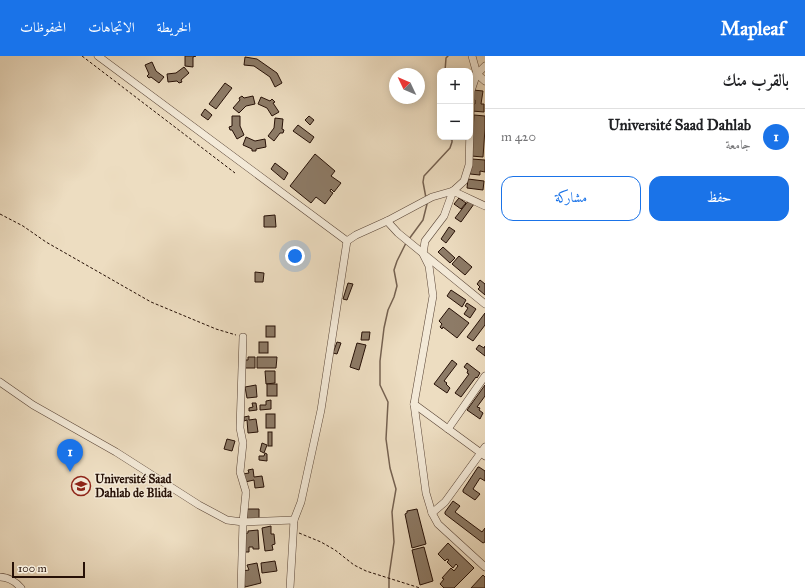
<!DOCTYPE html>
<html lang="ar">
<meta charset="utf-8">
<style>
body{margin:0;font-family:"IM FELL Great Primer",Amiri,serif;background:#f2f2f2;color:#202124;direction:rtl}
.controls{position:absolute;right:12px;top:12px;display:grid;overflow:hidden;border-radius:8px;box-shadow:0 2px 10px #0003}
.controls button{width:36px;height:36px;display:grid;place-items:center;padding:0;border:0;border-bottom:1px solid #e0e0e0;background:#fff;color:#202124;font:20px sans-serif}
.compass{position:absolute;left:389px;top:12px;width:36px;height:36px;border-radius:50%;background:#fff;box-shadow:0 2px 10px #0003;rotate:314deg}
.scale{position:absolute;left:12px;bottom:10px;width:73px;box-sizing:border-box;padding-left:4px;border:2px solid #261006;border-top:0;font-size:11px;line-height:14px;white-space:nowrap;color:#261006;-webkit-text-stroke:3px #f3e9d7;paint-order:stroke}
.you{position:absolute;left:295px;top:200px;width:14px;height:14px;margin:-10px;border:3px solid #fff;border-radius:50%;background:#1a73e8;box-shadow:0 0 0 6px #1a73e833}
.badge{display:grid;place-items:center;width:26px;height:26px;border-radius:50%;background:#1a73e8;color:#fff;font-size:13px;font-weight:700}
.pin{position:absolute;translate:-50% -33px;filter:drop-shadow(0 1px 2px #0008)}
.pin::after{content:'';position:absolute;top:21px;width:14px;height:12px;background:inherit;clip-path:polygon(0 0,100% 0,50% 100%)}
.list{margin:0;padding:0;list-style:none}
h2{display:flex;justify-content:space-between;align-items:center;height:52px;margin:0;padding:0 16px;font-size:17px}
h2 small{font-size:13px;font-weight:400;color:#757577}
.list li{display:grid;grid-template-columns:26px 1fr auto;gap:12px;align-items:center;box-sizing:border-box;height:56px;padding:0 16px;border-top:1px solid #e0e0e0}
.list b{display:block;font-size:15px;white-space:nowrap}
.list p{margin:0;font-size:13px;white-space:nowrap;color:#757577}
.list em{font-size:13px;font-style:normal;color:#757577}
.actions{display:flex;gap:8px;padding:12px 16px}
.actions a{flex:1;padding:9px 0;border:1px solid #1a73e8;border-radius:12px;text-align:center;font-size:14px;color:#1a73e8}
.actions .main{background:#1a73e8;color:#fff}
.map{position:relative;flex:none;width:485px;height:532px;overflow:hidden;direction:ltr}
header{display:flex;align-items:center;gap:24px;box-sizing:border-box;height:56px;padding:0 20px;background:#1a73e8;color:#fff}
header strong{font-size:19px}
nav{display:flex;gap:22px;margin-inline-start:auto;font-size:14px}
main{display:flex}
aside{flex:1;background:#fff}
.map>svg:first-child{display:block}
.lines{fill:none;stroke-linecap:round;stroke-linejoin:round}
.stream{stroke:#756150;stroke-width:1.5}
.building{fill:#8d7b67;stroke:#261006}
.minor-casing{stroke:#584335;stroke-width:8}
.path{stroke:#261006;stroke-width:1;stroke-dasharray:3 2;stroke-linecap:butt}
.minor{stroke:#f3e9d7;stroke-width:7}
.labels{text-anchor:middle;dominant-baseline:central;stroke-width:3;stroke-linejoin:round;paint-order:stroke}
.poi-label{font-size:12px;font-weight:bold;fill:#261006;stroke:#f3e9d7;text-anchor:start}
</style>
<header>
<strong>Mapleaf</strong>
<nav><a>الخريطة</a><a>الاتجاهات</a><a>المحفوظات</a></nav>
</header>
<main>
<aside>
<h2>بالقرب منك<small></small></h2>
<ul class="list">
<li><span class="badge">1</span><div><b>Université Saad Dahlab</b><p>جامعة</p></div><em>420 m</em></li>
</ul>
<div class="actions"><a class="main">حفظ</a><a>مشاركة</a></div>
</aside>
<div class="map">
<svg width="485" height="532" viewBox="0 0 485 532">
<rect width="100%" height="100%" fill="#edddc1"/>
<filter id="stains"><feTurbulence type="fractalNoise" baseFrequency=".005" numOctaves="4"/><feColorMatrix values="0 0 0 0 .2 0 0 0 0 .09 0 0 0 0 .02 0 0 0 .5 -.17"/></filter>
<radialGradient id="worn" r=".72"><stop offset=".6" stop-color="#630" stop-opacity="0"/><stop offset="1" stop-color="#630" stop-opacity=".3"/></radialGradient>
<g class="lines">
<!-- stream -->
<g class="stream">
<path d="M445,15L446,2L448,0"/>
<path d="M426,142L423,126L424,120L450,92L452,86V84L447,81"/>
<path d="M409,183L423,164L427,148"/>
<path d="M389,532V520L394,486L392,456L396,433L390,412L386,383L388,346L380,329V305L384,272L388,254L394,241L397,230L394,214L397,205L406,187"/>
</g>
</g>
<!-- building -->
<g class="building">
<path d="M185,0H196L193,1V11L185,10Z"/>
<path d="M245,1L257,3L277,17L282,27L275,31L270,21L254,10L244,9Z"/>
<path d="M152,6L156,15L164,21L159,27L151,21L149,22L147,20L149,18L145,9Z"/>
<path d="M184,11L189,17L181,24L182,26L179,27L177,25L168,26L167,18L176,17Z"/>
<path d="M225,27L232,32L216,53L209,48Z"/>
<path d="M473,34L483,35L481,48H484V56L472,55L473,48H475V44H472Z"/>
<path d="M242,40L244,42L253,40L255,48L246,50L239,57L233,52L240,44L239,42Z"/>
<path d="M261,41L270,45L272,43L275,46L273,47L279,56L272,60L267,52L258,48Z"/>
<path d="M205,53L212,59L208,64L201,59Z"/>
<path d="M474,59L485,60V73L483,101L471,100Z"/>
<path d="M232,60H240V70L244,79L237,83L232,74H230L229,71L232,70Z"/>
<path d="M309,60L314,64L310,69L305,64Z"/>
<path d="M275,62L283,63L282,73L284,74L283,77H280L274,85L268,80L274,72Z"/>
<path d="M298,69L314,81L310,87L293,75Z"/>
<path d="M246,81L255,85L265,83L266,91L256,93V95H252V93L243,89Z"/>
<path d="M315,98L335,115L331,120L341,127L334,136L331,133L330,135L333,137L325,148L316,141L311,147L290,130Z"/>
<path d="M472,103L485,104V116L480,115V119L470,118Z"/>
<path d="M275,107L288,117L284,124L271,113Z"/>
<path d="M468,123L484,125L483,134L467,132Z"/>
<path d="M459,142L466,147L461,153L454,148Z"/>
<path d="M469,144L474,148L461,166L455,162Z"/>
<path d="M275,159L276,171H264V160Z"/>
<path d="M449,171L455,175L446,187L441,183Z"/>
<path d="M443,191L455,202L450,207L438,196Z"/>
<path d="M459,200L472,211L465,219L452,208Z"/>
<path d="M255,216L264,217L263,226H255Z"/>
<path d="M480,224L485,228V239L478,233L480,231L477,228Z"/>
<path d="M348,227L353,228L347,244L343,243Z"/>
<path d="M451,234L466,244L462,251L447,240Z"/>
<path d="M467,247L476,253L470,262L464,258L468,252L465,250Z"/>
<path d="M449,252L469,267L457,282L443,271L442,273L440,271L442,268L439,265Z"/>
<path d="M485,257V269L473,285L467,281Z"/>
<rect x="266" y="270" width="9" height="11"/>
<path d="M362,276H370L369,284H361Z"/>
<rect x="259" y="286" width="9" height="11"/>
<path d="M337,286L341,287L337,298L333,297Z"/>
<path d="M357,287L366,289L359,314L350,311Z"/>
<path d="M479,289L484,292L485,290V300L476,293Z"/>
<path d="M248,301H255V312H243V304H248Z"/>
<path d="M257,301H277L276,312H257Z"/>
<path d="M452,304L457,308L444,325L447,327L446,328L450,332L447,337L434,328Z"/>
<path d="M467,307L480,317L477,322L476,321L461,341L455,337L469,318L467,317L468,314L464,311Z"/>
<path d="M265,315H275V327L266,328Z"/>
<rect x="267" y="328" width="10" height="12"/>
<path d="M256,329L257,341L247,342L245,331Z"/>
<path d="M485,329V340L477,351L480,352L479,354L483,357L480,363L467,354Z"/>
<path d="M271,344V353L260,354V349H266V345Z"/>
<path d="M252,347H256L257,354L249,355V352L253,351Z"/>
<rect x="266" y="358" width="9" height="14"/>
<path d="M249,360V364L256,363L258,376L248,377L247,364L244,365V361Z"/>
<rect x="268" y="376" width="4" height="14"/>
<path d="M227,383L235,385L232,395L224,393Z"/>
<path d="M262,387L267,389L264,397L260,395Z"/>
<path d="M265,397L267,398V405L259,404V400H264Z"/>
<path d="M478,411H479L485,415V425L480,422L473,433L480,438L475,444L463,436V434Z"/>
<path d="M253,413L254,421L262,420L264,431L255,432L254,424L245,426L243,418L249,417L248,414Z"/>
<path d="M453,445L460,450L455,456L482,476L485,472V486L483,487L445,458V456Z"/>
<path d="M244,453H259V467H245Z"/>
<path d="M417,453L426,488L412,492L405,458L407,457V455Z"/>
<path d="M271,470V478H274L275,488L272,489L273,494L265,495L262,472Z"/>
<path d="M258,474L259,493H253V491H249V496H245L243,478L248,477V475Z"/>
<path d="M448,487L474,512L454,532H444L440,528L444,523L442,522L451,512L454,515L458,510L456,508L453,512L447,506L449,504L447,503L445,505L438,498Z"/>
<path d="M424,491L433,525L420,529L412,494Z"/>
<path d="M275,505L277,515L262,517L261,507Z"/>
<path d="M257,507L261,527L245,531L242,515L249,514L247,509Z"/>
<path d="M483,519L485,521V532H471Z"/>
</g>
<g class="lines">
<!-- minor casing -->
<g class="minor-casing">
<g id="minor">
<path d="M98,0L347,185"/>
<path d="M472,0L477,18L485,25"/>
<path d="M485,150L453,135L444,160L425,185L423,198L429,210L433,240L414,348L426,437L432,457L438,468L485,511"/>
<path d="M387,165L398,177L485,248"/>
<path d="M243,281L240,372L243,387L240,416L246,436L243,466L294,464"/>
<path d="M0,326L33,349L116,396L199,449L227,464L243,466L241,532"/>
<path d="M414,348L485,400"/>
<path d="M448,373L485,320"/>
<path d="M432,457L445,446L485,391"/>
<path d="M0,521C8,521 16,526 21,532"/>
<path d="M290,532L294,464L301,446L321,354L347,185L356,179L387,165L432,141L453,135L464,125L469,109L471,35L475,23L477,18L485,10"/>
</g>
</g>
<!-- path -->
<g class="path">
<path d="M82,0L235,117"/>
<path d="M0,158L23,170L46,186L151,246L216,273L236,279"/>
<path d="M299,477L321,486L335,494L354,509L366,515L420,532"/>
</g>
<!-- minor -->
<use href="#minor" class="minor"/>
</g>
<!-- icons -->
<defs>
<g id="university-ring" transform="scale(1)"><circle r="9.5" fill="#f3e9d7" stroke="#8f2418" stroke-width="1.5"/><path d="M0-5L7-2L0 1L-7-2ZM-4 1L0 2.5L4 1V4Q0 6-4 4Z" fill="#8f2418"/></g>
</defs>
<g fill-rule="evenodd">
<use href="#university-ring" x="81" y="430"/>
</g>
<g class="labels">
<!-- poi labels -->
<g class="poi-label">
<text x="95" y="423">Université Saad<tspan x="95" dy="14">Dahlab de Blida</tspan></text>
</g>
</g>
<rect width="100%" height="100%" filter="url(#stains)"/>
<rect width="100%" height="100%" fill="url(#worn)"/>
</svg>
<div class="controls">
<button>+</button>
<button>−</button>
</div>
<svg class="compass" viewBox="-18 -18 36 36"><path d="M0-13l5 13h-10z" fill="#e53935"/><path d="M0 13l5-13h-10z" fill="#757577"/></svg>
<div class="scale">100 m</div>
<div class="you"></div>
<div class="pin badge" style="left:70px;top:416px">1</div>
</div>
</main>
